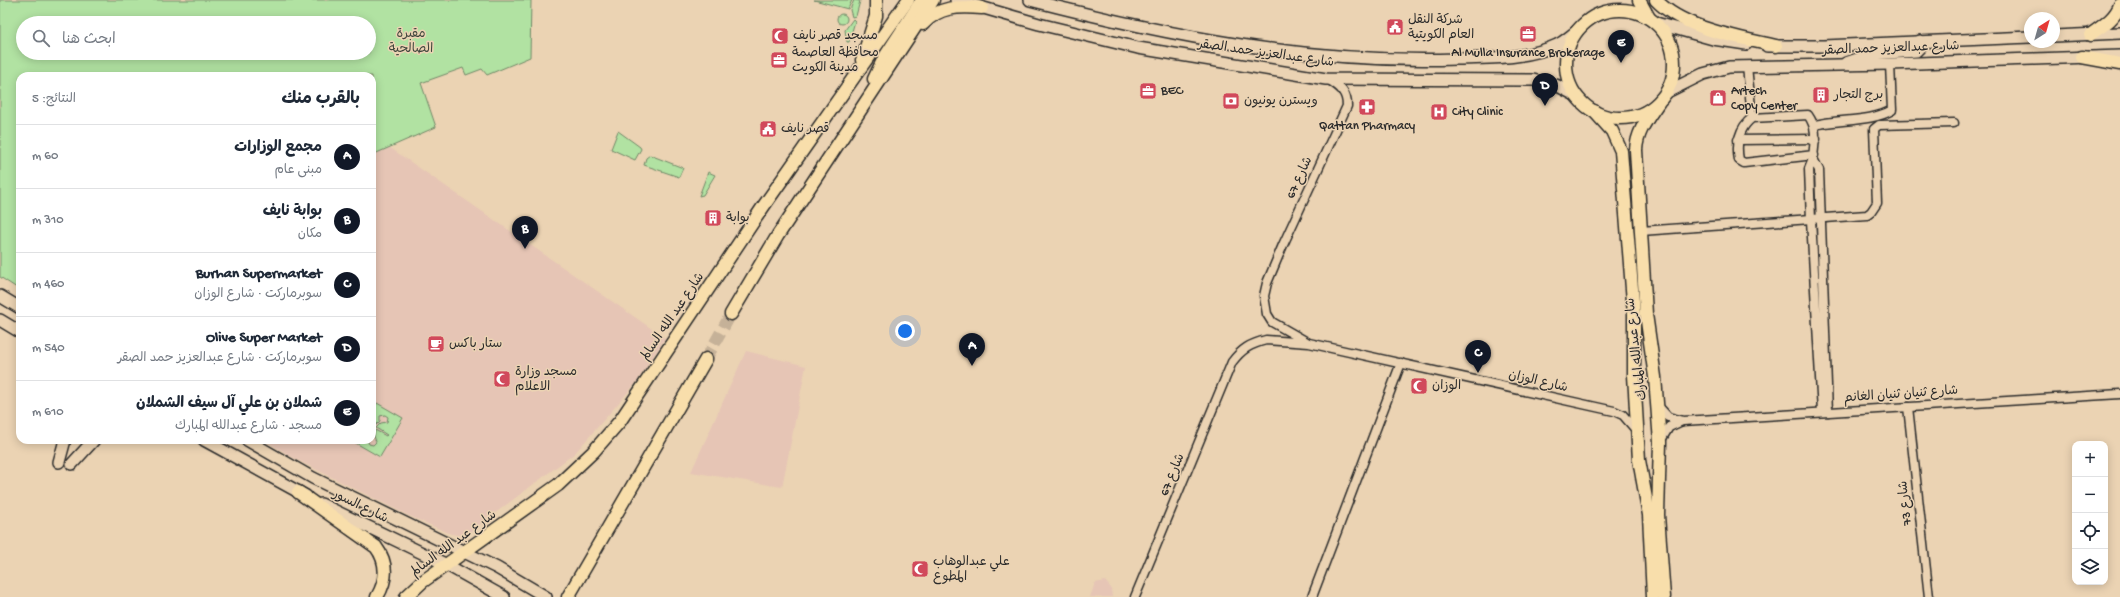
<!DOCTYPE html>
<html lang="ar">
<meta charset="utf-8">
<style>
body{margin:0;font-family:"Gochi Hand","Playpen Sans Arabic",sans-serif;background:#f6f6f7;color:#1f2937;direction:rtl}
.controls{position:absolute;right:12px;bottom:12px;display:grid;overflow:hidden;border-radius:8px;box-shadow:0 2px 10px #0003}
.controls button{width:36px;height:36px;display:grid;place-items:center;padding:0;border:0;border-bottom:1px solid #e0e1e3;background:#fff;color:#1f2937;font:20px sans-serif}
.compass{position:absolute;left:2024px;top:12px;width:36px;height:36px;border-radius:50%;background:#fff;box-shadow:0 2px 10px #0003;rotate:37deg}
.you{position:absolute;left:905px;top:331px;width:14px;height:14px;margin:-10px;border:3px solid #fff;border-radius:50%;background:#1a73e8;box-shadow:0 0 0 6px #1a73e833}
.badge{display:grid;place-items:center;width:26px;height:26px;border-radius:50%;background:#111827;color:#fff;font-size:13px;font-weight:700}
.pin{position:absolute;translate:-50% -33px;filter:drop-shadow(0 1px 2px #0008)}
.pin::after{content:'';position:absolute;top:21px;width:14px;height:12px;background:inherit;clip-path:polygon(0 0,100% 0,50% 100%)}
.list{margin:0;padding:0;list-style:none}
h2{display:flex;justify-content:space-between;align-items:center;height:52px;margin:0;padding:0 16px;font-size:17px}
h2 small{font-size:13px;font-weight:400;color:#747a83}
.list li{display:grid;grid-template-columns:26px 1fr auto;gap:12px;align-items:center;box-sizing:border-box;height:64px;padding:0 16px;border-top:1px solid #e0e1e3}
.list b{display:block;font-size:15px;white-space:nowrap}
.list p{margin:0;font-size:13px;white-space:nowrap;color:#747a83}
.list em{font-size:13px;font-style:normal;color:#747a83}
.icon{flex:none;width:22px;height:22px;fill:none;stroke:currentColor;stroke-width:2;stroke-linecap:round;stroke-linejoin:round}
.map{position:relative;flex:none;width:2120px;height:597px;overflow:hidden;direction:ltr}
.search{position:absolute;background:#fff;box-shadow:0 2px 10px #0003;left:16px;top:16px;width:360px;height:44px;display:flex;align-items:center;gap:10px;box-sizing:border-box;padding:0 14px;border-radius:22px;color:#747a83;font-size:15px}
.panel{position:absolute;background:#fff;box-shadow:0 2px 10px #0003;left:16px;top:72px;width:360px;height:372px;border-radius:12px;direction:rtl}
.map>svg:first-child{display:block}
.built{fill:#e6c5b5}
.green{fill:#b1e2a2;stroke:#6e8666;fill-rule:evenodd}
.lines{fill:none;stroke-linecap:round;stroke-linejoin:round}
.primary-tunnel{stroke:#c5b198;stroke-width:12;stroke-dasharray:12 6;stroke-linecap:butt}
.street-casing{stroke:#2b2b2b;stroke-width:11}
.secondary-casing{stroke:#2b2b2b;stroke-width:14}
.primary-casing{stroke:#2b2b2b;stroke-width:15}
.street{stroke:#ebd3b3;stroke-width:8}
.secondary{stroke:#ebd3b3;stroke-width:11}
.primary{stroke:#f8deab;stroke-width:12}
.labels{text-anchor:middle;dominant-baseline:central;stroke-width:3;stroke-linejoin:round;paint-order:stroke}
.poi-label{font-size:13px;fill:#2b2b2b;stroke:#ebd3b3;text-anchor:start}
.park-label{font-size:13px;fill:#3f463d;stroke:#ebd3b3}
.street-label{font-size:13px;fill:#2b2b2b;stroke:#ebd3b3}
</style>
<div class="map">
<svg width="2120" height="597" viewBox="0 0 2120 597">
<rect width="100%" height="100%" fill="#ebd3b3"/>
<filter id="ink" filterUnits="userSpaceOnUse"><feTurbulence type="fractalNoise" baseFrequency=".025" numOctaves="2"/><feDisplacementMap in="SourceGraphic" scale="8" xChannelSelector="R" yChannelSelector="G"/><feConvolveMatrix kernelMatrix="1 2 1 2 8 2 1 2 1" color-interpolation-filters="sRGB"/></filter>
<g filter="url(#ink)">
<!-- built -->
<g class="built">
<path d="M389,147L665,338L636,383L575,453L466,535L463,536L451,534L407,515L297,460L264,440H372V155Z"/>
<path d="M746,351L806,366L782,487L691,472Z"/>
<path d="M1105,581L1111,588L1112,597H1090L1095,583Z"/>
</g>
<!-- green -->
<g class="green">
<path d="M0,0H531L530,57L487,75L482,69L466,75L463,68L421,83L436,127L372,155V76H20V290L0,277ZM23,23H369V53H23Z"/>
<path d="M814,0H852L848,9Z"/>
<path d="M854,0L860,1L856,16L852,17L850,10Z"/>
<circle cx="842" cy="19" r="5"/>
<path d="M853,19L855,21L849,42H847L845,30Z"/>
<path d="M618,131L640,147L641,149L635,160L611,149Z"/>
<path d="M650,155L683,168L679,177L644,165L646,158Z"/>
<path d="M708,172L715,175L703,195L699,196Z"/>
<path d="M377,403L403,418L380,457L354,442L355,440H367L369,444L373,445L376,442L374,436L375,430L386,436L387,435L376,428L381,423L387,422L388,417L385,415L380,416V421L374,427L372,425V411Z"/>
</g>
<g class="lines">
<!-- primary-tunnel -->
<path class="primary-tunnel" d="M706,359L731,314"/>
<!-- street casing -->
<g class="street-casing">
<g id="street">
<path d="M1747,66L1752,118"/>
<path d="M1815,125C1839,119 1872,122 1892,110L1890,64"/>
<path d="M1738,140L1816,139"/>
<path d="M1813,159C1814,140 1819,131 1808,115L1752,118C1739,128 1736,144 1739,160L1744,163L1814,155"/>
<path d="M1641,231L1867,215L1871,212L1877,203L1874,129L1879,125L1954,123"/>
<path d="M1307,342L1272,322L1267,314L1264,296L1267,283L1283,245L1347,106C1347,92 1340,87 1329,80"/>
<path d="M1658,406L1668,417L1683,421L2120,394"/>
<path d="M1908,407L1929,597"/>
<path d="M1822,412L1811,220L1809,169L1813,159L1819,170L1828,412"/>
<path d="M1661,440L1669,427L1682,421"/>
<path d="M1135,597L1232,362C1242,349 1250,344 1266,340L1309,343L1614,411L1623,415L1636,430"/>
<path d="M1312,597L1401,363"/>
</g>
</g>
<!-- secondary casing -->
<g class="secondary-casing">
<g id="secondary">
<path d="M956,0L1039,24L1138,48L1326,79L1533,80L1556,85L1575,95"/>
<path d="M1030,0C1169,36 1311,64 1456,59C1489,58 1527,59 1557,45C1564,42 1570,36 1577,31"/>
<path d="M1656,23L1713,39L1746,44"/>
<path d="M2054,36L2120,33"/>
<path d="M1767,46H1824L2030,37"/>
<path d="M1846,63L1872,54L1916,51L1920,47V41"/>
<path d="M1667,92L1703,74L1729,67L1890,64L2120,56"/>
<path d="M0,296L20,308"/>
<path d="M0,320L20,332"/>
<path d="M204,440L306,496"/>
<path d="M247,440L313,478L497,568L546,597"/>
<path d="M59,462L65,440"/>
<path d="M72,464L94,440"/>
<path d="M321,504L447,565L504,597"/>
</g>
</g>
<!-- primary casing -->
<g class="primary-casing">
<g id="primary">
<path d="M1639,0L1649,18"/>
<path d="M1656,0C1683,29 1738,37 1776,46"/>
<circle cx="1620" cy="64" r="54"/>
<path d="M923,24C939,6 959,6 982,8"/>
<path d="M2090,35C2102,26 2115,19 2120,5"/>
<path d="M2082,57L2120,64"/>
<path d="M862,60L876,16V0"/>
<path d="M874,79L884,58L922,0"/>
<path d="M1658,103C1648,118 1637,131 1636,150L1646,314L1655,377L1660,442L1658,515L1664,597"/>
<path d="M1594,111L1612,131L1621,151L1634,314V375L1639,460L1649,515L1653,597"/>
<path d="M731,314L778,235L933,0"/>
<path d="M298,492L376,547C388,563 387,580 377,597"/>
<path d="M406,597L422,582L558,485L593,452L620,421L763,207L908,0"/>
<path d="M568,597L706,359"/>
</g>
</g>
<!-- street -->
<use href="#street" class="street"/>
<!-- secondary -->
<use href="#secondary" class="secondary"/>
<!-- primary -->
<use href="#primary" class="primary"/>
</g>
</g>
<!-- icons -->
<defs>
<g id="civic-square" transform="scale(0.9)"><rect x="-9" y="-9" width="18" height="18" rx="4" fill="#d1495b" stroke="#ebd3b3"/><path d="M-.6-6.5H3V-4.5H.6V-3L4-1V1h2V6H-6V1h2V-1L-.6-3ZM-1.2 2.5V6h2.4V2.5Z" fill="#fff"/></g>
<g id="office-square" transform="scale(0.9)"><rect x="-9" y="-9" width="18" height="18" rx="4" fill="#d1495b" stroke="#ebd3b3"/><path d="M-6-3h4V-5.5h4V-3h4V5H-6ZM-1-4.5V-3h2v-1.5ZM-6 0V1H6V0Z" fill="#fff"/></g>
<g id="mosque-square" transform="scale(0.9)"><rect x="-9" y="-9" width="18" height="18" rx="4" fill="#d1495b" stroke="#ebd3b3"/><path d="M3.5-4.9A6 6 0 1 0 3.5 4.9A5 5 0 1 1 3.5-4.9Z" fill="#fff"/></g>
<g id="building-square" transform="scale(0.9)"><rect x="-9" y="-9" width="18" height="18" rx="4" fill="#d1495b" stroke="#ebd3b3"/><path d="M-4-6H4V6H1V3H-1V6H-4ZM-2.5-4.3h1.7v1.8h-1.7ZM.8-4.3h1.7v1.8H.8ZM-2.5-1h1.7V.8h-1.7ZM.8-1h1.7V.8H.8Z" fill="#fff"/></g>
<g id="shop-square" transform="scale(0.9)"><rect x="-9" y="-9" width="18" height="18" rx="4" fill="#d1495b" stroke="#ebd3b3"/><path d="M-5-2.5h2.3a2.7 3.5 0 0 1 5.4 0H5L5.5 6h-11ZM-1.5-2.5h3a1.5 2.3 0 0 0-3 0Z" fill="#fff"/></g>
<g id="bank-square" transform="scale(0.9)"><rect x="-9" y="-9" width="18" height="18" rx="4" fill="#d1495b" stroke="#ebd3b3"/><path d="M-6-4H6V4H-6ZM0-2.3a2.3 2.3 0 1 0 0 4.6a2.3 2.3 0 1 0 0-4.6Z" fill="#fff"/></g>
<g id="pharmacy-square" transform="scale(0.9)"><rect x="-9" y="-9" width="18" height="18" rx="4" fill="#d1495b" stroke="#ebd3b3"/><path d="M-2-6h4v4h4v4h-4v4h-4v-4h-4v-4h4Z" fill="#fff"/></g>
<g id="hospital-square" transform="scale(0.9)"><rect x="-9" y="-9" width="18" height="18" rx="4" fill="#d1495b" stroke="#ebd3b3"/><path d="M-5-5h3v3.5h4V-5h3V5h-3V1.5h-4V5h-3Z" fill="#fff"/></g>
<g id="cafe-square" transform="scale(0.9)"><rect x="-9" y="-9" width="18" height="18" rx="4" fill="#d1495b" stroke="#ebd3b3"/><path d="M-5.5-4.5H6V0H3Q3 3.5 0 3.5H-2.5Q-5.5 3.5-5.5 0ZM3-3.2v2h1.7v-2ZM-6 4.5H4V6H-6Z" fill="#fff"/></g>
</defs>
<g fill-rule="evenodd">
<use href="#civic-square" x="1395" y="27"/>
<use href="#office-square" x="1528" y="34"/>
<use href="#mosque-square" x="780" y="36"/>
<use href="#office-square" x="779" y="60"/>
<use href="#office-square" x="1148" y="91"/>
<use href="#building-square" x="1821" y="95"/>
<use href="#shop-square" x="1718" y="98"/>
<use href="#bank-square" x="1231" y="101"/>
<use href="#pharmacy-square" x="1367" y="107"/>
<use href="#hospital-square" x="1439" y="112"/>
<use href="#civic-square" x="768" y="129"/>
<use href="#building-square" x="713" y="218"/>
<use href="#cafe-square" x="436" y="344"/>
<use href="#mosque-square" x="502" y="379"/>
<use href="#mosque-square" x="1419" y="386"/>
<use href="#mosque-square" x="920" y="569"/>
</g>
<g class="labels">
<!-- poi labels -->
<g class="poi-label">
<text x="1408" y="20">شركة النقل<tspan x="1408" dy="15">العام الكويتية</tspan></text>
<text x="793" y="36">مسجد قصر نايف</text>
<text x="792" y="53">محافظة العاصمة<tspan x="792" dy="15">مدينة الكويت</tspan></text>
<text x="1528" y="53" text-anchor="middle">Al Mulla Insurance Brokerage</text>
<text x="1161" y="91">BEC</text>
<text x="1731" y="91">Artech<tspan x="1731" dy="15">Copy Center</tspan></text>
<text x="1834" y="95">برج التجار</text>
<text x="1244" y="101">ويسترن يونيون</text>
<text x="1452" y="112">City Clinic</text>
<text x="1367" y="126" text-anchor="middle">Qattan Pharmacy</text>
<text x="781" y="129">قصر نايف</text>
<text x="726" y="218">بوابة</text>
<text x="449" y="344">ستار باكس</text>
<text x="515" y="372">مسجد وزارة<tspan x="515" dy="15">الاعلام</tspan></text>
<text x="1432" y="386">الوزان</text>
<text x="933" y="562">علي عبدالوهاب<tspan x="933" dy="15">المطوع</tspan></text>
</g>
<!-- park labels -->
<g class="park-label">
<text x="411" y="34">مقبرة<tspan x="411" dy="15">الصالحية</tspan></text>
</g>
<!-- street labels -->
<g class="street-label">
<text transform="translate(1891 49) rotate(-2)">شارع عبدالعزيز حمد الصقر</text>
<text transform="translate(1266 54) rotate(8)">شارع عبدالعزيز حمد الصقر</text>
<text transform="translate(1300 178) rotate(-65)">شارع 67</text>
<text transform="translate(673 317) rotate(-56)">شارع عبد الله السالم</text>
<text transform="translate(1637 349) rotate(-97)">شارع عبدالله المبارك</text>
<text transform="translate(1538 382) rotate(13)">شارع الوزان</text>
<text transform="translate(1901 395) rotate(-4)">شارع ثنيان ثنيان الغانم</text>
<text transform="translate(1173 475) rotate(-67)">شارع 67</text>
<text transform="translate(1906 503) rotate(-96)">شارع 73</text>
<text transform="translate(360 507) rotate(26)">شارع السور</text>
<text transform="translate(454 544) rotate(-36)">شارع عبد الله السالم</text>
</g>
</g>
</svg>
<div class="controls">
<button>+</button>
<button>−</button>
<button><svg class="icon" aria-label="locate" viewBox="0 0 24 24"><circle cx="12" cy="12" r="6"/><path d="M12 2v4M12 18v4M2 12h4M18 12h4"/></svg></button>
<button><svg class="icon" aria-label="layers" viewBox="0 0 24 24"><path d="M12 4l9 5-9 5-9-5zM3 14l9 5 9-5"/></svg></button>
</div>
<svg class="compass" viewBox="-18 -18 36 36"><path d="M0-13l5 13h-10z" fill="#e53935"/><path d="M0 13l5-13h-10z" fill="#747a83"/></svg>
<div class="you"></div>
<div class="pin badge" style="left:972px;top:366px">A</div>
<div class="pin badge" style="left:525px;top:249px">B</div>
<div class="pin badge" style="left:1478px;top:373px">C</div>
<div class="pin badge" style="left:1545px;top:106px">D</div>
<div class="pin badge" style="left:1621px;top:63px">E</div>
<div class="search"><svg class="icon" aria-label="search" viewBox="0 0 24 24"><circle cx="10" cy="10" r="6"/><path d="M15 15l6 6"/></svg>ابحث هنا</div>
<section class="panel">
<h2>بالقرب منك<small>النتائج: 5</small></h2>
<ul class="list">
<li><span class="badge">A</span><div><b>مجمع الوزارات</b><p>مبنى عام</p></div><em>60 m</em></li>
<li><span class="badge">B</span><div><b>بوابة نايف</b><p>مكان</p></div><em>310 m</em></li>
<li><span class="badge">C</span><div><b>Burhan Supermarket</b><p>سوبرماركت · شارع الوزان</p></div><em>460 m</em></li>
<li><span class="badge">D</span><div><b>Olive Super Market</b><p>سوبرماركت · شارع عبدالعزيز حمد الصقر</p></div><em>540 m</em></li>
<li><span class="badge">E</span><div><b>شملان بن علي آل سيف الشملان</b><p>مسجد · شارع عبدالله المبارك</p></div><em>610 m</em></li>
</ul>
</section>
</div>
